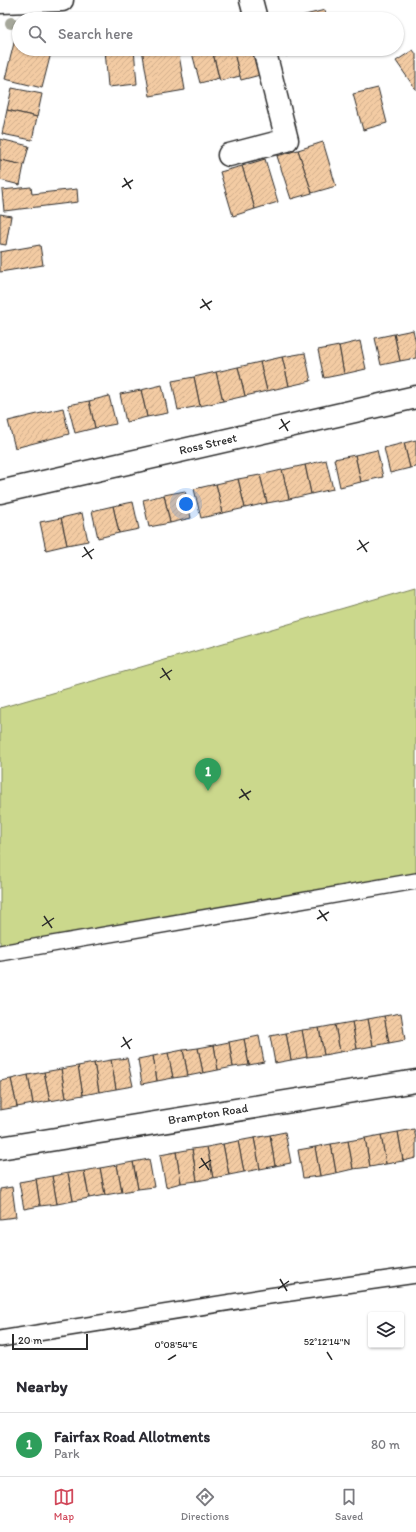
<!DOCTYPE html>
<meta charset="utf-8">
<style>
body{margin:0;font-family:Itim,sans-serif;background:#f7f7f7;color:#2b2b33}
.controls{position:absolute;right:12px;bottom:12px;display:grid;overflow:hidden;border-radius:4px;box-shadow:0 1px 3px #0004}
.controls button{width:36px;height:36px;display:grid;place-items:center;padding:0;border:0;border-bottom:1px solid #e1e1e2;background:#fff;color:#2b2b33;font:20px sans-serif}
.scale{position:absolute;left:12px;bottom:10px;width:76px;box-sizing:border-box;padding-left:4px;border:2px solid #2b2b2b;border-top:0;font-size:11px;line-height:14px;white-space:nowrap;color:#2b2b2b;-webkit-text-stroke:3px #fff;paint-order:stroke}
.you{position:absolute;left:186px;top:504px;width:14px;height:14px;margin:-10px;border:3px solid #fff;border-radius:50%;background:#1a73e8;box-shadow:0 0 0 6px #1a73e833}
.badge{display:grid;place-items:center;width:26px;height:26px;border-radius:50%;background:#d1495b;color:#fff;font-size:13px;font-weight:700}
.pin{position:absolute;translate:-50% -33px;filter:drop-shadow(0 1px 2px #0008)}
.pin::after{content:'';position:absolute;top:21px;width:14px;height:12px;background:inherit;clip-path:polygon(0 0,100% 0,50% 100%)}
.list{margin:0;padding:0;list-style:none}
h2{display:flex;justify-content:space-between;align-items:center;height:52px;margin:0;padding:0 16px;font-size:17px}
h2 small{font-size:13px;font-weight:400;color:#7c7c81}
.list li{display:grid;grid-template-columns:26px 1fr auto;gap:12px;align-items:center;box-sizing:border-box;height:64px;padding:0 16px;border-top:1px solid #e1e1e2}
.list b{display:block;font-size:15px;white-space:nowrap}
.list p{margin:0;font-size:13px;white-space:nowrap;color:#7c7c81}
.list em{font-size:13px;font-style:normal;color:#7c7c81}
.icon{flex:none;width:22px;height:22px;fill:none;stroke:currentColor;stroke-width:2;stroke-linecap:round;stroke-linejoin:round}
.map{position:relative;flex:none;width:416px;height:1360px;overflow:hidden}
.search{position:absolute;background:#fff;box-shadow:0 1px 3px #0004;left:12px;right:12px;top:12px;height:44px;display:flex;align-items:center;gap:10px;box-sizing:border-box;padding:0 14px;border-radius:22px;color:#7c7c81;font-size:15px}
.sheet{height:116px;background:#fff}
nav{display:flex;justify-content:space-around;align-items:center;box-sizing:border-box;height:56px;border-top:1px solid #e1e1e2;background:#fff;font-size:11px;color:#7c7c81}
nav a{display:grid;justify-items:center;gap:2px}
nav .on{color:#d1495b}
.map>svg:first-child{display:block}
.garden{fill:#cbd88c;stroke:#7b825c}
.building{fill:url(#building-hatch);stroke:#2b2b2b}
.lines{fill:none;stroke-linecap:round;stroke-linejoin:round}
.service-casing{stroke:#2b2b2b;stroke-width:18}
.minor-casing{stroke:#2b2b2b;stroke-width:25}
.service{stroke:#fff;stroke-width:15}
.minor{stroke:#fff;stroke-width:22}
.tree{fill:#a5a79a}
.ticks{fill:none;stroke:#2b2b2b;stroke-width:1.5}
.labels{text-anchor:middle;dominant-baseline:central;stroke-width:3;stroke-linejoin:round;paint-order:stroke}
.street-label{font-size:12px;fill:#2b2b2b;stroke:#fff}
.ticks-label{font-size:10px;text-anchor:middle;fill:#2b2b2b;stroke:#fff;stroke-width:3;stroke-linejoin:round;paint-order:stroke}
</style>
<div class="map">
<svg width="416" height="1360" viewBox="0 0 416 1360">
<defs>
<pattern id="building-hatch" width="6" height="6" patternUnits="userSpaceOnUse"><rect width="6" height="6" fill="#f3cba3"/><path d="M-1 1l2-2M0 6l6-6M5 7l2-2" fill="none" stroke="#d0ae8c"/></pattern>
</defs>
<rect width="100%" height="100%" fill="#fff"/>
<filter id="ink" filterUnits="userSpaceOnUse"><feTurbulence type="fractalNoise" baseFrequency=".025" numOctaves="2"/><feDisplacementMap in="SourceGraphic" scale="8" xChannelSelector="R" yChannelSelector="G"/><feConvolveMatrix kernelMatrix="1 2 1 2 8 2 1 2 1" color-interpolation-filters="sRGB"/></filter>
<g filter="url(#ink)">
<!-- garden -->
<path class="garden" d="M416,587V875L0,947V708Z"/>
<!-- building -->
<g class="building">
<path d="M325,10L327,19H301V16Z"/>
<path d="M17,31H19V49H52L42,88L5,79Z"/>
<path d="M105,49H134L137,84L108,87Z"/>
<path d="M142,49H178L185,90L150,96Z"/>
<path d="M191,49H212L219,78L200,83Z"/>
<path d="M212,49H233L240,76L220,81Z"/>
<path d="M233,49H254L260,75L241,80Z"/>
<path d="M284,49H309V50L286,56Z"/>
<path d="M413,50L416,54V90L396,61Z"/>
<path d="M12,88L42,94L37,117L7,110Z"/>
<path d="M378,88L387,123L363,130L353,94Z"/>
<path d="M7,110L37,117L32,140L2,134Z"/>
<path d="M0,139L29,146L24,165L0,160Z"/>
<path d="M323,142L336,186L312,193L298,150Z"/>
<path d="M298,150L312,193L291,199L277,156Z"/>
<path d="M265,159L278,202L255,209L242,166Z"/>
<path d="M0,160L24,165L20,185L0,180Z"/>
<path d="M242,166L255,209L233,216L220,172Z"/>
<path d="M31,187L32,194L77,189L78,202L4,211L2,190Z"/>
<path d="M0,214L11,216L6,245L0,244Z"/>
<path d="M40,245L43,265L0,272V252Z"/>
<path d="M413,330L416,343V358L400,361L394,334Z"/>
<path d="M394,334L400,361L381,365L375,338Z"/>
<path d="M360,341L366,369L344,374L339,346Z"/>
<path d="M339,346L344,374L324,378L318,350Z"/>
<path d="M305,353L311,381L289,386L282,357Z"/>
<path d="M282,357L289,386L267,391L260,362Z"/>
<path d="M260,362L267,391L245,396L238,367Z"/>
<path d="M238,367L245,396L223,401L216,372Z"/>
<path d="M216,372L223,401L200,406L194,377Z"/>
<path d="M194,377L200,406L178,410L172,381Z"/>
<path d="M162,385L168,413L147,417L141,390Z"/>
<path d="M141,390L147,417L126,422L120,394Z"/>
<path d="M109,396L116,424L95,428L89,401Z"/>
<path d="M89,401L95,428L75,433L68,405Z"/>
<path d="M63,408L69,434L15,448L8,421Z"/>
<path d="M416,440V467L410,468L404,443Z"/>
<path d="M404,443L410,468L390,473L384,448Z"/>
<path d="M377,450L383,477L361,482L355,455Z"/>
<path d="M355,455L361,482L340,487L334,459Z"/>
<path d="M326,460L333,489L311,494L305,465Z"/>
<path d="M305,465L311,494L289,499L282,470Z"/>
<path d="M282,470L289,499L267,503L260,475Z"/>
<path d="M260,475L267,503L245,508L238,479Z"/>
<path d="M238,479L245,508L223,513L216,484Z"/>
<path d="M216,484L223,513L201,518L194,489Z"/>
<path d="M185,491L191,518L170,523L164,495Z"/>
<path d="M164,495L170,523L149,527L143,500Z"/>
<path d="M133,502L139,529L119,533L113,506Z"/>
<path d="M113,506L119,533L98,538L92,511Z"/>
<path d="M82,513L88,541L67,545L61,518Z"/>
<path d="M61,518L67,545L46,550L40,522Z"/>
<path d="M401,1013L405,1040L389,1043L384,1016Z"/>
<path d="M384,1016L389,1043L373,1046L368,1019Z"/>
<path d="M368,1019L373,1046L357,1049L352,1022Z"/>
<path d="M352,1022L357,1049L340,1052L335,1025Z"/>
<path d="M335,1025L340,1052L324,1055L319,1028Z"/>
<path d="M319,1028L324,1055L307,1057L302,1030Z"/>
<path d="M302,1030L307,1057L291,1060L286,1033Z"/>
<path d="M286,1033L291,1060L275,1063L270,1036Z"/>
<path d="M259,1036L264,1062L249,1065L244,1039Z"/>
<path d="M244,1039L249,1065L233,1067L229,1042Z"/>
<path d="M229,1042L233,1067L218,1070L214,1045Z"/>
<path d="M214,1045L218,1070L203,1073L198,1048Z"/>
<path d="M198,1048L203,1073L188,1076L183,1050Z"/>
<path d="M183,1050L188,1076L173,1078L168,1053Z"/>
<path d="M168,1053L173,1078L157,1081L153,1056Z"/>
<path d="M153,1056L157,1081L142,1084L138,1059Z"/>
<path d="M127,1058L133,1086L116,1089L111,1060Z"/>
<path d="M111,1060L116,1089L99,1092L94,1063Z"/>
<path d="M94,1063L99,1092L83,1095L78,1066Z"/>
<path d="M78,1066L83,1095L66,1098L61,1069Z"/>
<path d="M61,1069L66,1098L50,1101L44,1072Z"/>
<path d="M44,1072L50,1101L33,1104L28,1075Z"/>
<path d="M28,1075L33,1104L17,1107L11,1079Z"/>
<path d="M11,1079L17,1107L0,1110V1081Z"/>
<path d="M414,1129L416,1138V1158L403,1161L398,1132Z"/>
<path d="M285,1132L291,1163L275,1166L270,1135Z"/>
<path d="M398,1132L403,1161L386,1164L381,1135Z"/>
<path d="M270,1135L275,1166L260,1169L254,1138Z"/>
<path d="M381,1135L386,1164L370,1167L365,1138Z"/>
<path d="M254,1138L260,1169L244,1172L238,1141Z"/>
<path d="M365,1138L370,1167L353,1169L348,1141Z"/>
<path d="M238,1141L244,1172L229,1175L223,1144Z"/>
<path d="M348,1141L353,1169L336,1173L331,1144Z"/>
<path d="M223,1144L229,1175L213,1178L207,1147Z"/>
<path d="M331,1144L336,1173L320,1176L315,1147Z"/>
<path d="M207,1147L213,1178L197,1181L192,1149Z"/>
<path d="M315,1147L320,1176L303,1178L298,1150Z"/>
<path d="M192,1149L197,1181L181,1183L176,1152Z"/>
<path d="M176,1152L181,1183L166,1187L160,1155Z"/>
<path d="M149,1159L154,1187L138,1189L133,1162Z"/>
<path d="M133,1162L138,1189L122,1192L117,1165Z"/>
<path d="M117,1165L122,1192L105,1195L100,1168Z"/>
<path d="M100,1168L105,1195L89,1198L84,1171Z"/>
<path d="M84,1171L89,1198L73,1201L68,1173Z"/>
<path d="M68,1173L73,1201L57,1204L52,1176Z"/>
<path d="M52,1176L57,1204L40,1206L36,1179Z"/>
<path d="M36,1179L40,1206L24,1209L19,1182Z"/>
<path d="M12,1187L16,1217L0,1219V1189Z"/>
</g>
<g class="lines">
<!-- service casing -->
<g class="service-casing">
<g id="service">
<path d="M0,953L416,881"/>
<path d="M0,1339L269,1296L416,1275"/>
</g>
</g>
<!-- minor casing -->
<g class="minor-casing">
<g id="minor">
<path d="M251,0L256,19"/>
<path d="M0,2L62,0"/>
<path d="M229,155L287,140L264,49"/>
<path d="M0,492L416,397"/>
<path d="M0,1148L416,1081"/>
</g>
</g>
<!-- service -->
<use href="#service" class="service"/>
<!-- minor -->
<use href="#minor" class="minor"/>
</g>
<!-- trees -->
<circle class="tree" cx="11" cy="23" r="6"/>
</g>
<!-- ticks -->
<path class="ticks" d="M124,178L131,189M122,187L133,180M202,299L210,310M200,308L212,301M281,419L288,431M279,429L290,421M359,540L367,552M84,547L92,559M357,550L369,542M82,557L94,549M162,668L170,680M160,678L172,670M241,789L249,800M239,798L251,791M319,910L327,921M44,916L52,928M317,919L329,912M42,926L54,918M123,1037L130,1049M121,1047L132,1039M201,1158L209,1170M199,1168L211,1160M280,1279L287,1291M278,1289L289,1281M327,1352L332,1360M168,1360L176,1355"/>
<g class="labels">
<!-- street labels -->
<g class="street-label">
<text transform="translate(208 444) rotate(-13)">Ross Street</text>
<text transform="translate(208 1114) rotate(-9)">Brampton Road</text>
</g>
</g>
<g class="ticks-label">
<text x="327" y="1345">52°12'14"N</text>
<text x="176" y="1348">0°08'54"E</text>
</g>
</svg>
<div class="controls">
<button><svg class="icon" aria-label="layers" viewBox="0 0 24 24"><path d="M12 4l9 5-9 5-9-5zM3 14l9 5 9-5"/></svg></button>
</div>
<div class="scale">20 m</div>
<div class="you"></div>
<div class="pin badge" style="left:208px;top:791px;background:#2e9e5b">1</div>
<div class="search"><svg class="icon" aria-label="search" viewBox="0 0 24 24"><circle cx="10" cy="10" r="6"/><path d="M15 15l6 6"/></svg>Search here</div>
</div>
<section class="sheet">
<h2>Nearby<small></small></h2>
<ul class="list">
<li><span class="badge" style="background:#2e9e5b">1</span><div><b>Fairfax Road Allotments</b><p>Park</p></div><em>80 m</em></li>
</ul>
</section>
<nav>
<a class="on"><svg class="icon" aria-label="map" viewBox="0 0 24 24"><path d="M3 6l6-2 6 2 6-2v14l-6 2-6-2-6 2zM9 4v14M15 6v14"/></svg>Map</a>
<a><svg class="icon" aria-label="directions" viewBox="0 0 24 24"><path d="M12 3l9 9-9 9-9-9zM9 14v-3h6M13 9l2 2-2 2"/></svg>Directions</a>
<a><svg class="icon" aria-label="saved" viewBox="0 0 24 24"><path d="M7 4h10v16l-5-4-5 4z"/></svg>Saved</a>
</nav>
